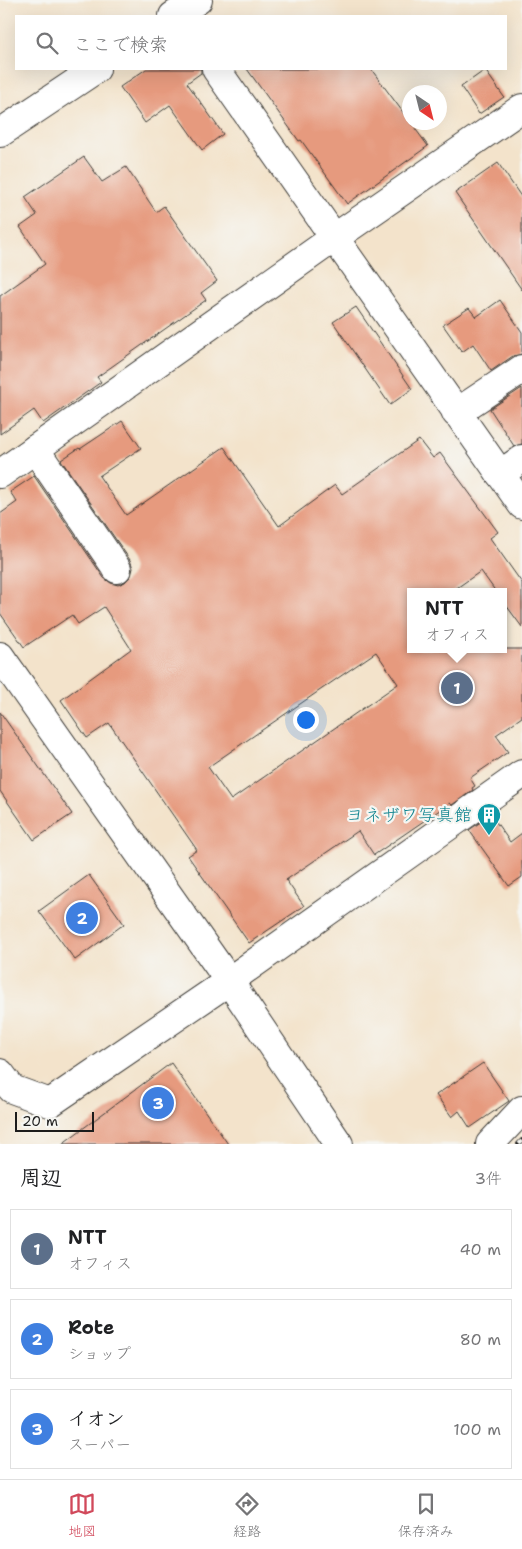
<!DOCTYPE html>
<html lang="ja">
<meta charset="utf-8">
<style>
body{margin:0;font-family:"Shantell Sans","Klee One",sans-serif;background:#f6f6f6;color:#202124}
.compass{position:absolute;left:402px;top:85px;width:45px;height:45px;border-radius:50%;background:#fff;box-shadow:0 5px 20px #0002;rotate:145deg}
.scale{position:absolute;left:15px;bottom:12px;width:79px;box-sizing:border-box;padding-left:5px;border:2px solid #1c1c1c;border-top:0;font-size:14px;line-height:18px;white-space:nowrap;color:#1c1c1c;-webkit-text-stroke:4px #f6f6f2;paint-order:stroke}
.you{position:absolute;left:305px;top:719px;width:18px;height:18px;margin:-12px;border:4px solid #fff;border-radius:50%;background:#1a73e8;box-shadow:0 0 0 8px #1a73e833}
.badge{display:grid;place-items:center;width:32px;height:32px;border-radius:50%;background:#d1495b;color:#fff;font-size:16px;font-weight:700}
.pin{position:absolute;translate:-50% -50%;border:2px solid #fff;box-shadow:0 1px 5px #0006}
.popup{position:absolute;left:407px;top:588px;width:100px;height:65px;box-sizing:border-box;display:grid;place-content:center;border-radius:0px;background:#fff;filter:drop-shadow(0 1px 4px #0005);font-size:16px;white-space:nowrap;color:#757577}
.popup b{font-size:19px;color:#202124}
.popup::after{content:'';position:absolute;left:50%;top:100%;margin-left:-10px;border:10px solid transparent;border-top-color:#fff}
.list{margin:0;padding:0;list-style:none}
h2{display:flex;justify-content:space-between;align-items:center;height:65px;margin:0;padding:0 20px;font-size:21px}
h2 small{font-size:16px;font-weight:400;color:#757577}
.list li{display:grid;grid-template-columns:32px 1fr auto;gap:15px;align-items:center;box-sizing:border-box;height:80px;margin:0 10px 10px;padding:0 10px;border:1px solid #e0e0e0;border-radius:0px}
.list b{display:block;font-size:19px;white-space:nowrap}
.list p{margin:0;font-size:16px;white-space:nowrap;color:#757577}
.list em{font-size:16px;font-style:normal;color:#757577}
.icon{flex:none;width:28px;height:28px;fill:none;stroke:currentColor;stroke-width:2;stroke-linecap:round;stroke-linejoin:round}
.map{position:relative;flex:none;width:522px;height:1144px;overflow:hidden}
.search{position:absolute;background:#fff;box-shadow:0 5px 20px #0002;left:15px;right:15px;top:15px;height:55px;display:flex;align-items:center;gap:12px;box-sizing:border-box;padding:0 18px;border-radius:0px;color:#757577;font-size:19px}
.sheet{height:335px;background:#fff}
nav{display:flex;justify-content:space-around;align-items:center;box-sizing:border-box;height:70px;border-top:1px solid #e0e0e0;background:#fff;font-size:14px;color:#757577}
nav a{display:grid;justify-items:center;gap:2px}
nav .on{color:#d1495b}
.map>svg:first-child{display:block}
.building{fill:#e69a7e;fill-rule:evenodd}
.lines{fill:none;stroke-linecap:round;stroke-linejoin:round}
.minor-casing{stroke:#3c3a36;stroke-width:30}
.minor{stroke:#fff;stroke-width:28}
.rail-casing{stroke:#1c1c1c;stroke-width:5.5}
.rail{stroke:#f6f6f2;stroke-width:4;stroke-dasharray:11;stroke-linecap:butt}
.labels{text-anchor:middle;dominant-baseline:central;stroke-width:4.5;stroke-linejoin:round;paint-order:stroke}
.culture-label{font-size:18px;fill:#0d838f;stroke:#f6f6f2;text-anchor:end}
</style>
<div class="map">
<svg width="522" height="1144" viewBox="0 0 522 1144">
<rect width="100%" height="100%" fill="#f6f6f2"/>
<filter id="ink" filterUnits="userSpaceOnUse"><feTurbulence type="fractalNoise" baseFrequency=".02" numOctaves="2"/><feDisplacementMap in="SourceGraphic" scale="10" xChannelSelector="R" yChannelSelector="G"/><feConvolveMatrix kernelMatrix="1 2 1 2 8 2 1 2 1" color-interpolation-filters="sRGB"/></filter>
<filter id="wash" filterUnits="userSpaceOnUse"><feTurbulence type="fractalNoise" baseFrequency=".0096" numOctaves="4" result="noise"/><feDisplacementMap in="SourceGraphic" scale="20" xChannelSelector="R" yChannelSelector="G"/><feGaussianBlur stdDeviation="1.12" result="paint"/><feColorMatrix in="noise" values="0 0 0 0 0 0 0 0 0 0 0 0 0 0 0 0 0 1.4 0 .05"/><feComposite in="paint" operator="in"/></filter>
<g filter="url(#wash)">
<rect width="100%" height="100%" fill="#f3e3cb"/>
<g id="blocks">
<!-- building -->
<g class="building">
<path d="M146,69H201V73L187,83L223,134L202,150L170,105L145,123L120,87Z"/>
<path d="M247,69H371L428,146L347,204L301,140L299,141Z"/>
<path d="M485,70L504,97L479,114L461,87Z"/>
<path d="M84,157L102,182L126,167L156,212L164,206L217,281L201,293L206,300L97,377L101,382L43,423L34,410L0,434V296L45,264L20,227L37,215L25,197Z"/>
<path d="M498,163L522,198V290L455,193Z"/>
<path d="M500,300L522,332V354L513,356L491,371L473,344L462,352L443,325L469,308L476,317Z"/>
<path d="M356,307L412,389L390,405L333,322Z"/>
<path d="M522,388V444L514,446L490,409Z"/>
<path d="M122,421L141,448L99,476L126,515L224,447L279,526L335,485L342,494L419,440L433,458L440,453L498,532L490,538L522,583V627L503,601V592H496L481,571L451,592H411V649H522V717L496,735L508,752L470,778L475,786L472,788L473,790L452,805L450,803L374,855L358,831L286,880L304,906L249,943L188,856L197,850L109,723L87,738L61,700L131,649L104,607L78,624L72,615L24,647L0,613V514L17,502L10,492L34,476L104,578L111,583L118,585L125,582L131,576L133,568L130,560L61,460L79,448L80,449ZM376,652L398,684L231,800L208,767Z"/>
<path d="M0,712L72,814L34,840L0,791Z"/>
<path d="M491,815L510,842L522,833V877L509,886L469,830Z"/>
<path d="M89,875L124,924L75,960L39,911Z"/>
<path d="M171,1063L228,1144H62Z"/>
<path d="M483,1063L509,1101L470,1128L459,1111L452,1117L436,1095Z"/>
</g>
</g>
</g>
<g filter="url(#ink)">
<use href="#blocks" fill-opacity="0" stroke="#3c3a36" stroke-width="1"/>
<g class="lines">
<!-- minor casing -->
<g class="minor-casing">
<g id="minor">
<path d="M173,16L198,0"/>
<path d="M216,69L522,505"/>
<path d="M0,133L96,69"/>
<path d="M456,413L522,369"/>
<path d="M35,449L117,569"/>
<path d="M0,474L334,238L522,108"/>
<path d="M500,474L522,459"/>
<path d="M0,656L229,981L339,1144"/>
<path d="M0,1073L12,1089L50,1103L229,981L522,774"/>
<path d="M490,1144L522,1110"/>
</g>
</g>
<!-- minor -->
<use href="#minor" class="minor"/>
<!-- rail casing -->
<g class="rail-casing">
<path id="rail" d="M519,1144L522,1141"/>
</g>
<!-- rail -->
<use href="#rail" class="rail"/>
</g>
</g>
<!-- icons -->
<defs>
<g id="building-pin" transform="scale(1.25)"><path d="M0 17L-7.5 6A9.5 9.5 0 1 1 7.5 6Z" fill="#0f9aa8" stroke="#f6f6f2"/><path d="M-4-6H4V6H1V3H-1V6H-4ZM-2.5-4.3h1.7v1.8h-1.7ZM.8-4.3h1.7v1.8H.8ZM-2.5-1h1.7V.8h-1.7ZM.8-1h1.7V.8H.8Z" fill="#fff"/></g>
</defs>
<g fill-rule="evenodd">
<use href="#building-pin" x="489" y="815"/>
</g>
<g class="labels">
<!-- culture labels -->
<g class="culture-label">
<text x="472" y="815">ヨネザワ写真館</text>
</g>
</g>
</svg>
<svg class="compass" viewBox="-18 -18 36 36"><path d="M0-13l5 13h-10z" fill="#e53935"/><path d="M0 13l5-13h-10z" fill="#757577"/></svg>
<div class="scale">20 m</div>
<div class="you"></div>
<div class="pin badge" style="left:457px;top:688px;background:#5c6f8a">1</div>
<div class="popup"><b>NTT</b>オフィス</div>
<div class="pin badge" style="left:82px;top:918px;background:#3f7fe0">2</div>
<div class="pin badge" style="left:158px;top:1103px;background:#3f7fe0">3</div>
<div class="search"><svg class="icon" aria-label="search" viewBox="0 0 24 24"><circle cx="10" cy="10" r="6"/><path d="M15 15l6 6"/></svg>ここで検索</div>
</div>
<section class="sheet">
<h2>周辺<small>3件</small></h2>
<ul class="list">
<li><span class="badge" style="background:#5c6f8a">1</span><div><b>NTT</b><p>オフィス</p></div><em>40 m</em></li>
<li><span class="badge" style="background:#3f7fe0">2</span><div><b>Rote</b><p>ショップ</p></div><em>80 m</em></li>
<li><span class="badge" style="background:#3f7fe0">3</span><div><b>イオン</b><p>スーパー</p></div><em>100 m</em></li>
</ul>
</section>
<nav>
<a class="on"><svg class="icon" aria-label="map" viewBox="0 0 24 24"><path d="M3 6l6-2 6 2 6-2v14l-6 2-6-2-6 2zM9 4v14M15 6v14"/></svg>地図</a>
<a><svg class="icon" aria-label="directions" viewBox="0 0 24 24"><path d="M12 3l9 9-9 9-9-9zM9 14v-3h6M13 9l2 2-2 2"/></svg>経路</a>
<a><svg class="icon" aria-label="saved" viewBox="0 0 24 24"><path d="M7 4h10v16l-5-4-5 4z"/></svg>保存済み</a>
</nav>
